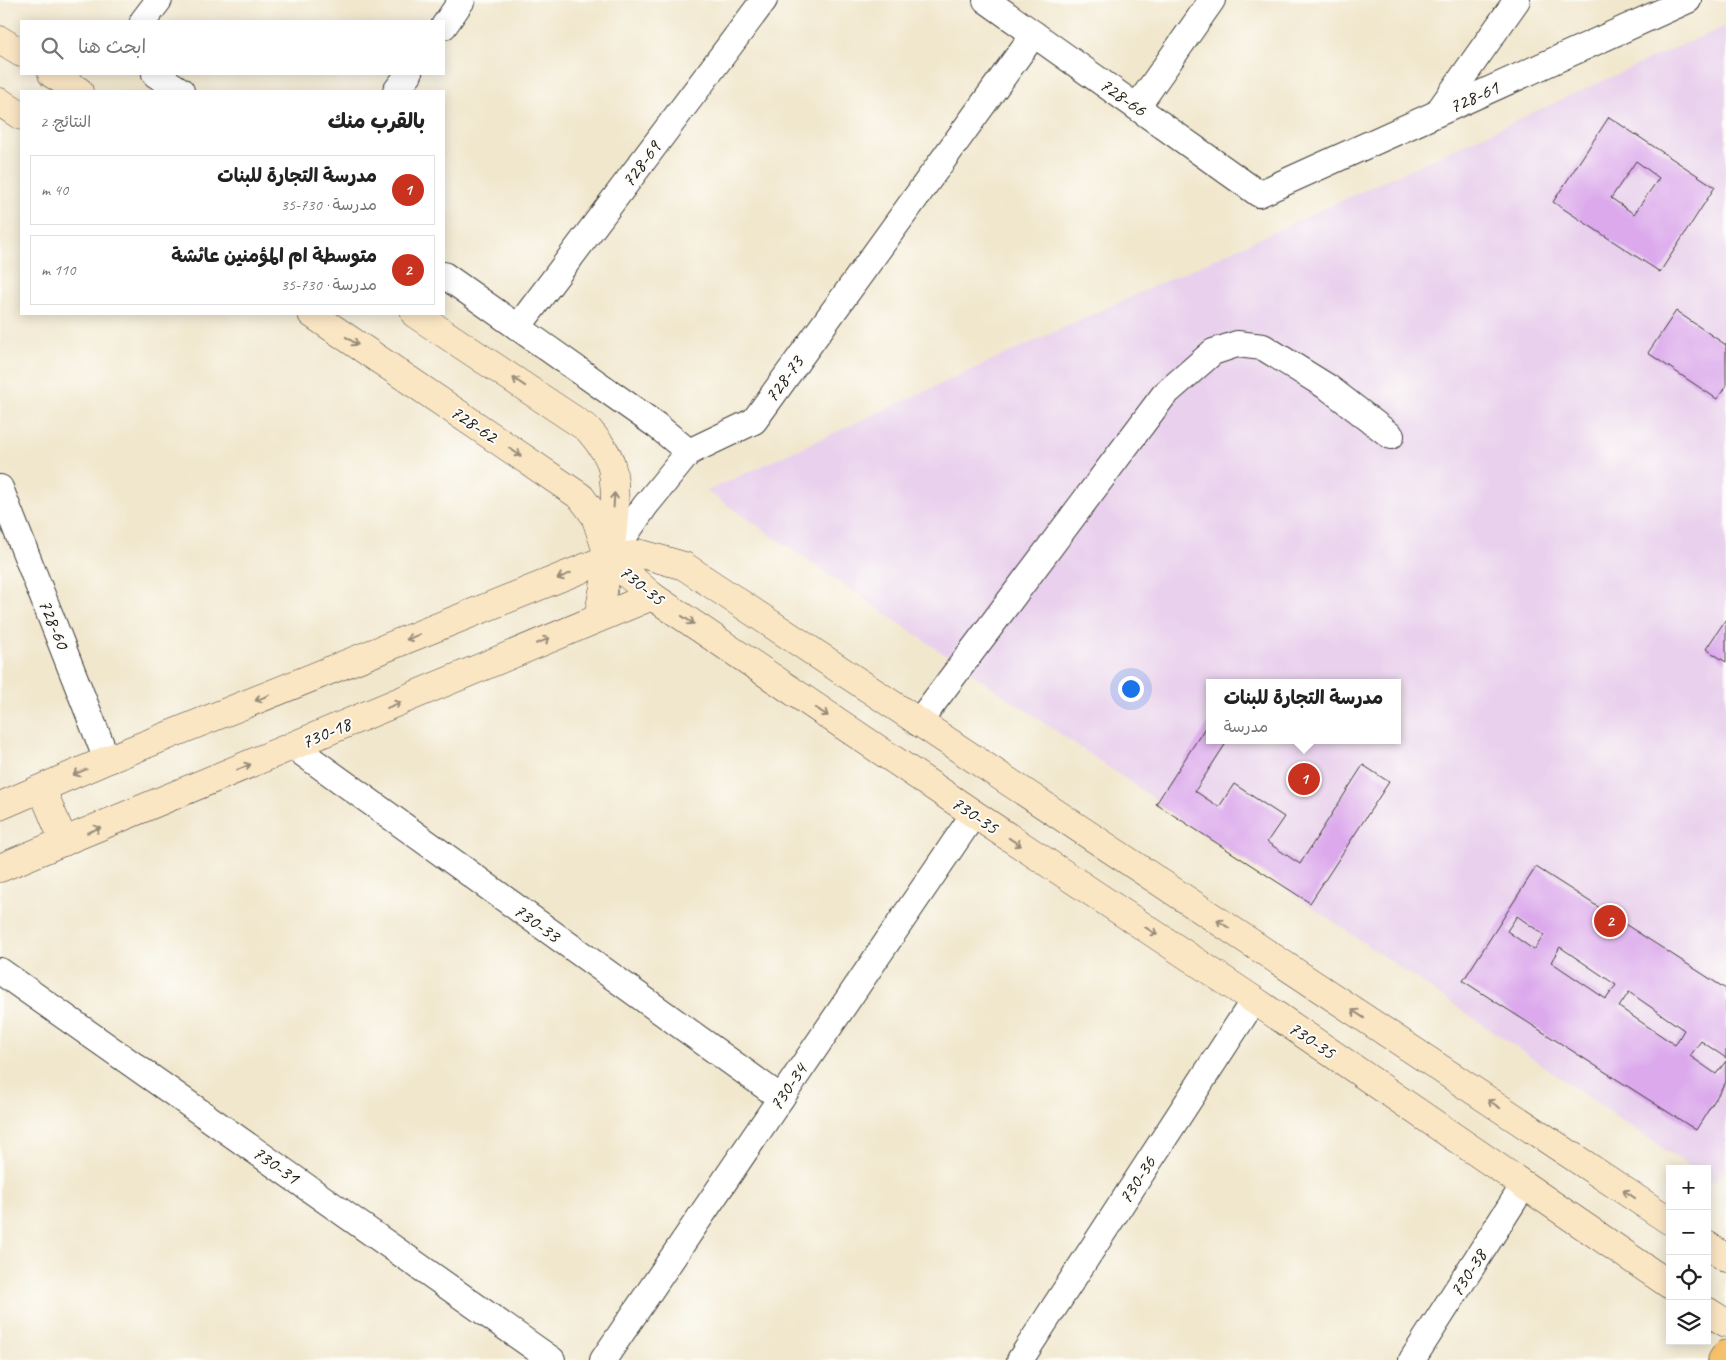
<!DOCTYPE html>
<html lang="ar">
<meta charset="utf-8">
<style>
body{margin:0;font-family:Caveat,"Playpen Sans Arabic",sans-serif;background:#f6f6f6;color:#222;direction:rtl}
.controls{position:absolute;right:15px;bottom:15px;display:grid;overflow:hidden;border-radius:0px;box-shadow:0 2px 12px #0003}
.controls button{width:45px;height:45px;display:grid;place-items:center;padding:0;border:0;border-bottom:1px solid #e0e0e0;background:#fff;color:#222;font:25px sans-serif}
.you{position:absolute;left:1130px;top:688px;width:18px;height:18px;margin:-12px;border:4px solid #fff;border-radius:50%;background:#1a73e8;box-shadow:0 0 0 8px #1a73e833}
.badge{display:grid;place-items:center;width:32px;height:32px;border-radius:50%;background:#c8321e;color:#fff;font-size:16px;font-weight:700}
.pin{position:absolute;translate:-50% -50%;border:2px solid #fff;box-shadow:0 1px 5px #0006}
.popup{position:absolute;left:1206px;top:679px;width:195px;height:65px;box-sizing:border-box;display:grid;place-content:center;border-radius:0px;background:#fff;filter:drop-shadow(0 1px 4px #0005);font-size:16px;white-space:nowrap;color:#767676}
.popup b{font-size:19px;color:#222}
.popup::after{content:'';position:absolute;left:50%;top:100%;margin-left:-10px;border:10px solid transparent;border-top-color:#fff}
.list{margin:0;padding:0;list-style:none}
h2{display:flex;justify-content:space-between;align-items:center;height:65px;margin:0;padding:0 20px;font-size:21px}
h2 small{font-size:16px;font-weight:400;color:#767676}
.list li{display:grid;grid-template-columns:32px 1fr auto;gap:15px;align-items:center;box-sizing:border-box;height:70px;margin:0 10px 10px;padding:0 10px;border:1px solid #e0e0e0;border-radius:0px}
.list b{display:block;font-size:19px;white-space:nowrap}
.list p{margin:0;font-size:16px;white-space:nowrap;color:#767676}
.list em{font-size:16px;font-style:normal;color:#767676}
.icon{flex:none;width:28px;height:28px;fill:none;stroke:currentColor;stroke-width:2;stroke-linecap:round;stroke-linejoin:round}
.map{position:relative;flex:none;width:1726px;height:1360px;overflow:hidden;direction:ltr}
.search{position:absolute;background:#fff;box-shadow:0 2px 12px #0003;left:20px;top:20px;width:425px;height:55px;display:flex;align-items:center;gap:12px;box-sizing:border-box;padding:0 18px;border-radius:0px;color:#767676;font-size:19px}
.panel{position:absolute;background:#fff;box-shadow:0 2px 12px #0003;left:20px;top:90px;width:425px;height:225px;border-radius:0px;direction:rtl}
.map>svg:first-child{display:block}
.built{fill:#e9d1ed;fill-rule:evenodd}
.building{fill:#dba9ec;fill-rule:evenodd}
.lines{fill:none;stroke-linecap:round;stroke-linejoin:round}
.street-casing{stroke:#3c3a37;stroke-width:28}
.secondary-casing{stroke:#3c3a37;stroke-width:29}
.primary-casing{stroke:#3c3a37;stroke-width:29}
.street{stroke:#fff;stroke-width:26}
.secondary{stroke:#fbe6c4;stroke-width:28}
.primary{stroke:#f5c16b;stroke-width:28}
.oneway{stroke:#978b78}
.labels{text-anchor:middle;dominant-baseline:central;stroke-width:4;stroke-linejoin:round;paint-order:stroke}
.street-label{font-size:20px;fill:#1c1c1c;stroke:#fdfcf7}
</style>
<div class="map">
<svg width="1726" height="1360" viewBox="0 0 1726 1360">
<rect width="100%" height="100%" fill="#fdfcf7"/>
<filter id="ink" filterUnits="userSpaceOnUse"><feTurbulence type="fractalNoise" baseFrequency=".02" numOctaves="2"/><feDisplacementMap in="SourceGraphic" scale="10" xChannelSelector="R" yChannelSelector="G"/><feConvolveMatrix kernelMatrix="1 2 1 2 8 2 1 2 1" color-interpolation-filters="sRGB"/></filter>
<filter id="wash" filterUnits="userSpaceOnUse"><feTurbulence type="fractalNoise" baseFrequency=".0096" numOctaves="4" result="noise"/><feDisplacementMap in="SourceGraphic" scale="20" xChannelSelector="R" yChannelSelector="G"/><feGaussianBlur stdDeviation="1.12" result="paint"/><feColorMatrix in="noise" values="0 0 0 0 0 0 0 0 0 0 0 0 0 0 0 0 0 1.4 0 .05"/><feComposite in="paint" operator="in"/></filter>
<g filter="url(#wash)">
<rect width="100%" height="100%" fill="#f1e7cd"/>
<!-- built -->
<path class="built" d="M1726,26V1167L1715,1183L1707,1178V1169H1693L707,491L1668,51ZM1210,683H1398V740H1210Z"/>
<g id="blocks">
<!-- building -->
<g class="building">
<path d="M1609,117L1715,187L1660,272L1553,202ZM1636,161L1659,178L1634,214L1611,198Z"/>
<path d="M1676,311L1726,345V386L1717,399L1648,353Z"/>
<path d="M1726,619V662L1706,649Z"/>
<path d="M1210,720V740H1228L1195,791L1219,807L1234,784L1284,817L1267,842L1300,864L1363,765L1389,782L1310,903L1156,804Z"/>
<path d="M1536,867L1726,989V1058L1701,1041L1690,1056L1716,1074L1726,1061V1082L1696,1130L1463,981ZM1517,916L1544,935L1534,950L1507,931ZM1560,947L1616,985L1606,999L1551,962ZM1629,992L1684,1030L1675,1045L1619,1007Z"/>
</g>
</g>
</g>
<g filter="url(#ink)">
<use href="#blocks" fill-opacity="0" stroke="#3c3a37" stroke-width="1"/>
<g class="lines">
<!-- street casing -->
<g class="street-casing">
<g id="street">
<path d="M986,0L1259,194L1688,0"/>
<path d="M143,21L159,0"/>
<path d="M444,26L462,0"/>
<path d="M155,74L181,91"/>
<path d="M396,91L409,74"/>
<path d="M1137,107L1212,0"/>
<path d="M1438,112L1517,0"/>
<path d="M444,275L656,425L689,452L754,421L1034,34"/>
<path d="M518,327L764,0"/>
<path d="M0,488L107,760"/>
<path d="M609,558L645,506L689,452"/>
<path d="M918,723L1164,395L1213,352L1237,344L1263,347L1329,388L1391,436"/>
<path d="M294,747L781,1098"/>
<path d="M0,971L552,1360"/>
<path d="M603,1360L974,814"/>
<path d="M1020,1360L1254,1000"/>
<path d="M1412,1360L1524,1185"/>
</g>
</g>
<!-- secondary casing -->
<g class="secondary-casing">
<g id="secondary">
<path d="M0,40L21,53"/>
<path d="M52,74L79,91"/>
<path d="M0,102L21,116"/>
<path d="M312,314L581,497L595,516L606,549"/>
<path d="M415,314L588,429C596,439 607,451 611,464C622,505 606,575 598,618"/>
<path d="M609,558L652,596L974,814L1254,1000L1670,1285"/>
<path d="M42,789L64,842"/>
<path d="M0,806L107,760L609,558L642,554L684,566L1670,1221"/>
<path d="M0,868L652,596"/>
<path d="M1707,1245L1726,1258"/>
<path d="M1707,1311L1726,1323"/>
</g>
</g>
<!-- primary casing -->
<g class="primary-casing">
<path id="primary" d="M1722,1360L1726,1354"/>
</g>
<!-- street -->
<use href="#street" class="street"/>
<!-- secondary -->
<use href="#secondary" class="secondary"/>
<!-- primary -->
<use href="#primary" class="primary"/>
</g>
<!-- one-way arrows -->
<defs><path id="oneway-shaft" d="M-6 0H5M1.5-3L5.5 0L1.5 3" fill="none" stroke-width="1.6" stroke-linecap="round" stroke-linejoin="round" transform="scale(1.25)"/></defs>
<g class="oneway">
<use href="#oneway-shaft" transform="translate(352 341) rotate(34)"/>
<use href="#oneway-shaft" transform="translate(519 382) rotate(-146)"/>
<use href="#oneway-shaft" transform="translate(515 452) rotate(34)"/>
<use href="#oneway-shaft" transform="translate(614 500) rotate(-87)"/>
<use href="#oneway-shaft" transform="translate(564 576) rotate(157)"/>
<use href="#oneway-shaft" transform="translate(688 620) rotate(34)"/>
<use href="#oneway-shaft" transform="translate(413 637) rotate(158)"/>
<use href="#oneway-shaft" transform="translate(543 641) rotate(-23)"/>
<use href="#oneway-shaft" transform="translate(262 698) rotate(158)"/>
<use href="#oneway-shaft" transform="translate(394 705) rotate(-23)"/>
<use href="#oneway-shaft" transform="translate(822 712) rotate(34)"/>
<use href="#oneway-shaft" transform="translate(244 767) rotate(-22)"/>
<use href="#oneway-shaft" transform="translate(80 772) rotate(157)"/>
<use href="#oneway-shaft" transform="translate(94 830) rotate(-22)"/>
<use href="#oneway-shaft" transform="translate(1015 842) rotate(33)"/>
<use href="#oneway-shaft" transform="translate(1223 924) rotate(-146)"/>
<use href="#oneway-shaft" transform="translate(1151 931) rotate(33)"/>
<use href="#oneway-shaft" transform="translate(1358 1014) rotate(-146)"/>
<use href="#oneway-shaft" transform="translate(1494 1104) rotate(-146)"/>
<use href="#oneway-shaft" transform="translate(1629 1194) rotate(-146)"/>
</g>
</g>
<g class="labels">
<!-- street labels -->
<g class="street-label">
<text transform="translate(1123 97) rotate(35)">728-66</text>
<text transform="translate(1474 97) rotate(-24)">728-61</text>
<text transform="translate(641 164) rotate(-53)">728-69</text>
<text transform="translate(784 379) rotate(-54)">728-73</text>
<text transform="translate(474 424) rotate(34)">728-62</text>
<text transform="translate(642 585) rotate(39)">730-35</text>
<text transform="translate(54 624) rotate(68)">728-60</text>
<text transform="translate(326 733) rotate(-23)">730-18</text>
<text transform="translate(975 815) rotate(34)">730-35</text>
<text transform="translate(537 923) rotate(36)">730-33</text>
<text transform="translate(1312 1040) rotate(34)">730-35</text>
<text transform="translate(788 1087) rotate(-56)">730-34</text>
<text transform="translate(276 1165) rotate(35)">730-31</text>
<text transform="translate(1137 1180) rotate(-57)">730-36</text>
<text transform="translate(1468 1273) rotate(-57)">730-38</text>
</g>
</g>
</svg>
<div class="controls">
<button>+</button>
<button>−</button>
<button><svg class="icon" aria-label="locate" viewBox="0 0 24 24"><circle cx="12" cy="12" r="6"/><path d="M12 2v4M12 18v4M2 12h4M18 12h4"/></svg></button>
<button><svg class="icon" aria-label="layers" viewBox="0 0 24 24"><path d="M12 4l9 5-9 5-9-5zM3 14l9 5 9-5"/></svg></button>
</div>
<div class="you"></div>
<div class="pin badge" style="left:1304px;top:779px">1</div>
<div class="popup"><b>مدرسة التجارة للبنات</b>مدرسة</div>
<div class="pin badge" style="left:1610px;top:921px">2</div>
<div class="search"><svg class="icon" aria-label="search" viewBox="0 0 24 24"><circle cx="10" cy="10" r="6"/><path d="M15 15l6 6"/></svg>ابحث هنا</div>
<section class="panel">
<h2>بالقرب منك<small>النتائج: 2</small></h2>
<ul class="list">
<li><span class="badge">1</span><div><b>مدرسة التجارة للبنات</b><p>مدرسة · 730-35</p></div><em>40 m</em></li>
<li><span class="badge">2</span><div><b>متوسطة ام المؤمنين عائشة</b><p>مدرسة · 730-35</p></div><em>110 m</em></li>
</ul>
</section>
</div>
